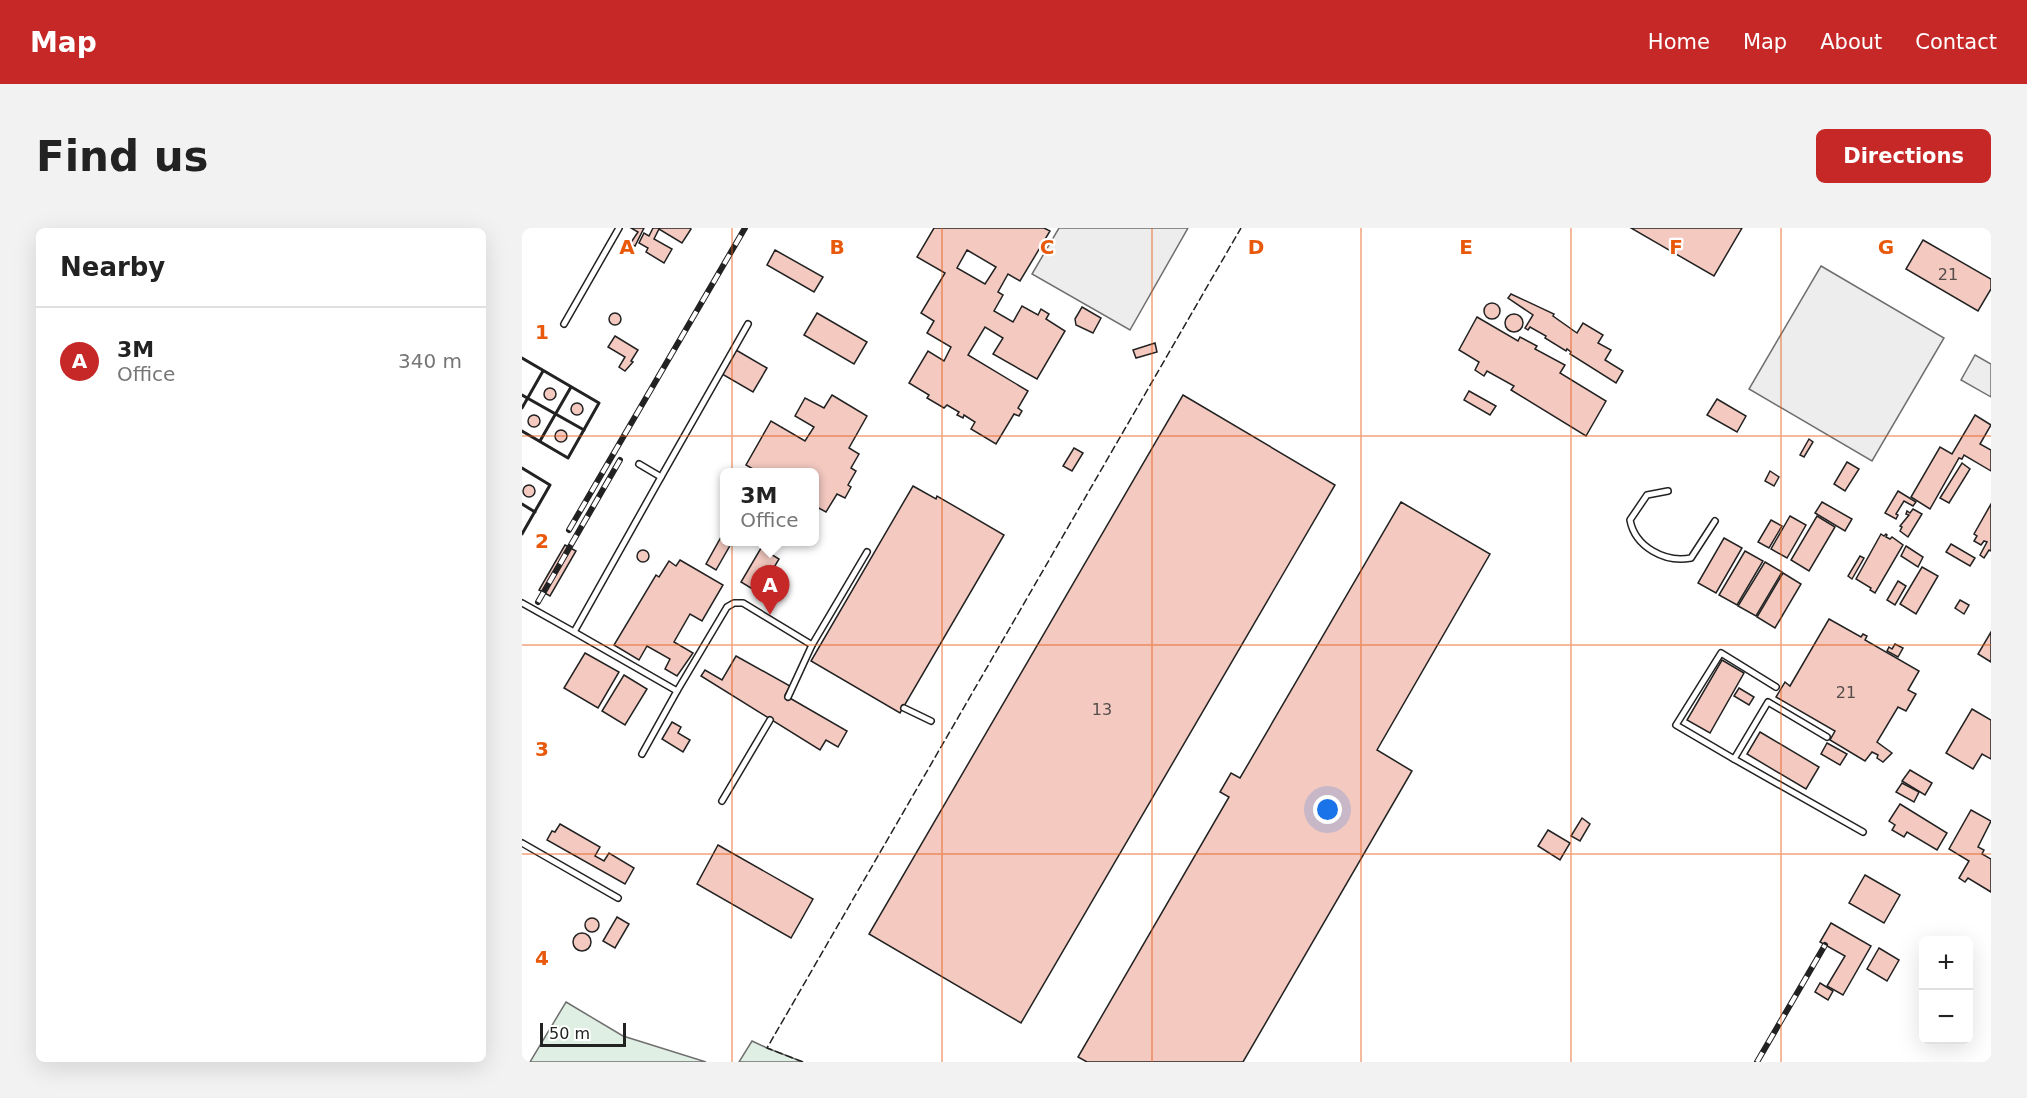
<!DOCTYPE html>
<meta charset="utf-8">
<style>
body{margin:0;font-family:"DejaVu Sans",sans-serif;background:#f2f2f2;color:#222}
.controls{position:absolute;right:18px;bottom:18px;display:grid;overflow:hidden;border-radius:9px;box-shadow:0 6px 24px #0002}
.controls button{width:54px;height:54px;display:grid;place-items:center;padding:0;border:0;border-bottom:2px solid #e0e0e0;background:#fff;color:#222;font:30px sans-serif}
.scale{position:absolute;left:18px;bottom:15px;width:86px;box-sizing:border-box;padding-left:6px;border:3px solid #222;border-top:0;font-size:16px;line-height:21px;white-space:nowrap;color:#222;-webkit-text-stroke:4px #fff;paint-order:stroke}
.you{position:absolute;left:806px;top:582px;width:21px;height:21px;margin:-15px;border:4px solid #fff;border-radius:50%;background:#1a73e8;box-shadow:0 0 0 9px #1a73e833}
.badge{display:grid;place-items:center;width:39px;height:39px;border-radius:50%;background:#c62828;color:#fff;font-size:20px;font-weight:700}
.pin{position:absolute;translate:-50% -50px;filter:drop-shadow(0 2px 3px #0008)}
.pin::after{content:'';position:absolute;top:32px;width:21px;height:18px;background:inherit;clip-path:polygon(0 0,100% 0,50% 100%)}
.popup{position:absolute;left:198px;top:240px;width:99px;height:78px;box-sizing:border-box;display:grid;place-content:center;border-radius:9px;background:#fff;filter:drop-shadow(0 2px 4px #0005);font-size:20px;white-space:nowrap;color:#767676}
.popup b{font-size:22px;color:#222}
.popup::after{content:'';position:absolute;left:50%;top:100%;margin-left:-12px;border:12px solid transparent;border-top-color:#fff}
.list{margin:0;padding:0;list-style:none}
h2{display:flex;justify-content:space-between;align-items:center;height:78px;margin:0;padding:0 24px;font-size:26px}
h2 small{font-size:20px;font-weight:400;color:#767676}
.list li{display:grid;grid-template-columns:39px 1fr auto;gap:18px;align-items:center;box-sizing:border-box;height:108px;padding:0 24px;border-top:2px solid #e0e0e0}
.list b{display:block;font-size:22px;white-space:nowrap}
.list p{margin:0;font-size:20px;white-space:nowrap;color:#767676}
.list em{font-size:20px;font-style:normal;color:#767676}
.map{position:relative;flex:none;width:1469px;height:834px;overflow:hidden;border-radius:9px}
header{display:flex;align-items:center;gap:36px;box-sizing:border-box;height:84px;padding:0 30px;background:#c62828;color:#fff}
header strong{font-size:28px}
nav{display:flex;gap:33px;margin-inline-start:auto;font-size:21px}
.intro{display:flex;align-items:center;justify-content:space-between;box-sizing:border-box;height:144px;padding:0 36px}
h1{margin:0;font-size:42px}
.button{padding:15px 27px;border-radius:9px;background:#c62828;color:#fff;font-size:21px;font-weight:700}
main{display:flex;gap:36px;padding:0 36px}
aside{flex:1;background:#fff;border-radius:9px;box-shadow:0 6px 24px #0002}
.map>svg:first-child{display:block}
.green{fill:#e0efe3;stroke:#6f6f6f;stroke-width:1.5}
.parking{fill:#ededed;stroke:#6f6f6f;stroke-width:1.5}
.building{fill:#f3c9c0;stroke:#222;stroke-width:1.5;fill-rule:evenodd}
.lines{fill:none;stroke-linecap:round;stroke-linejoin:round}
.service-casing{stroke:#222;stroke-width:8}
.service{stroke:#fff;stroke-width:5}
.rail-casing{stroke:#222;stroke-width:6}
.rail{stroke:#fff;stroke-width:4;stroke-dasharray:11;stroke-linecap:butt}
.fence{stroke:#222;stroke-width:1.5;stroke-dasharray:8 3;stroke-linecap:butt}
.wall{stroke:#222;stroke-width:3}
.grid{fill:none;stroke:#e8590c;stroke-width:1.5;stroke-opacity:0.55}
.labels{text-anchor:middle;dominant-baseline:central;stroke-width:4.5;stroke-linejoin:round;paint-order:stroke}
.number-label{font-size:16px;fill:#564c4a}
.grid-label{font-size:20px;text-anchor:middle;font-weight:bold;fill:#e8590c;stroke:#fff;stroke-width:4.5;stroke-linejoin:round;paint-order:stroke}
</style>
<header>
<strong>Map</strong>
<nav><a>Home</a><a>Map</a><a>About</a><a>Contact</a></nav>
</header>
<div class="intro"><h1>Find us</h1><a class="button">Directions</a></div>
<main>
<aside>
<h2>Nearby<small></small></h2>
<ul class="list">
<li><span class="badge">A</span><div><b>3M</b><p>Office</p></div><em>340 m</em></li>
</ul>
</aside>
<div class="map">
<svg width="1469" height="834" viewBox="0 0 1469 834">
<rect width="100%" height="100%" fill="#fff"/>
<!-- green -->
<g class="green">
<path d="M44,774L101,808L184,834H8Z"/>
<path d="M230,813L245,820L281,834H217Z"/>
</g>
<!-- parking -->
<g class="parking">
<path d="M537,0H666L608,102L510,46Z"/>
<path d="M1299,38L1422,110L1350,233L1227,161Z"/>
<path d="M1453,127L1469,136V169L1439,152Z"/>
</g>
<!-- building -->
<g class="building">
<path d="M109,0H122L113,18L108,16L116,4Z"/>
<path d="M131,0H168L169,1L160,15L137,1L132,11L150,21L142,35L124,24L126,20L117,15L122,5L127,8Z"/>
<path d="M412,0H522L528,3L498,53L486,46L476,64L481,67L472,83L491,94L500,78L516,87L519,81L527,86L524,91L543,103L515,151L471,126L481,110L463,99L446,127L506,163L496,180L500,183L497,188L492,186L474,216L449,201L453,194L442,187L441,190L435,187L437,184L425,177L422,180L405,170L407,167L387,155L406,123L422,133L429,119L405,105L412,93L399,85L423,45L395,29ZM445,22L474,39L463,56L435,40Z"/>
<path d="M1109,0H1220L1192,48Z"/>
<path d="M1401,12L1469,51V61L1456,83L1384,41Z"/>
<path d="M253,22L301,49L292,64L245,37Z"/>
<path d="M989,66L1032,86L1031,88L1055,105L1061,95L1081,107L1076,115L1089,122L1083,132L1101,143L1094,155L1048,126L1049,124L1045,121L1044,123L1023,110L1024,108L1008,99L1006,102L1003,100L1011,87L986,70Z"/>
<circle cx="970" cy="83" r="8"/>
<path d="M560,79L579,90L571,105L554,97L553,91Z"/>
<path d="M295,85L345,114L332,136L282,107Z"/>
<circle cx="93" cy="91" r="6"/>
<circle cx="992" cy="95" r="9"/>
<path d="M955,89L996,113L998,109L1015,118L1013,121L1043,137L1038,145L1084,173L1064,208L989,162L992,158L965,143L962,148L953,142L957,134L937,122Z"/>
<path d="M93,108L116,122L109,133L111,134L103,143L97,139L103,129L86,119Z"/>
<path d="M633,115L635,124L614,130L611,122Z"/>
<path d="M214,122L245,140L231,164L200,146Z"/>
<circle cx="28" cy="166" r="6"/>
<path d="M947,163L974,178L968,187L942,172Z"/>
<path d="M310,167L345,188L327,220L337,226L329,240L334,243L326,257L329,259L323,270L315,266L304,284L293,278V244H236L224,237L249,193L283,213L292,199L273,188L283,170L302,180Z"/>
<path d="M661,167L813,257L499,795L347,706Z"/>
<path d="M1195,171L1224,188L1215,204L1185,187Z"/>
<circle cx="55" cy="181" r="6"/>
<circle cx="12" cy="193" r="6"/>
<path d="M1453,187L1469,197L1458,216L1469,222V243L1442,227L1440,231L1437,230L1408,281L1389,269L1418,219L1430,226Z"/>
<circle cx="39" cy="208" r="6"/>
<path d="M1287,211L1291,214L1282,229L1278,227Z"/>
<path d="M552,220L561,225L550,243L541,238Z"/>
<path d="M1325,234L1337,241L1323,263L1312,256Z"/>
<path d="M1440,235L1448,241L1427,275L1418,270Z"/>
<path d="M1248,243L1257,249L1252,258L1243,253Z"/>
<circle cx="7" cy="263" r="6"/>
<path d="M391,258L414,271L415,268L482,307L378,485L289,433Z"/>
<path d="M1376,263L1394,274L1391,278L1382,273L1374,286L1376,287L1374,291L1363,285Z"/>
<path d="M879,274L968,326L855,522L890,543L721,834H565L556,829L707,569L698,564L709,545L718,550Z"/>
<path d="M1300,274L1330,291L1323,303L1293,285Z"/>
<path d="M1469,276V323L1467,322L1462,330L1458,327L1465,314L1462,313L1459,317L1452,313L1455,308L1452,306Z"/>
<path d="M1391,281L1400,286L1386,309L1378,303L1380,299L1378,298L1387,287L1384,286L1385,283L1388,285Z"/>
<path d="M1268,288L1284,297L1265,330L1249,321Z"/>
<path d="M1295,288L1313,299L1287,343L1269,332Z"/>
<path d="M1249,292L1260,298L1247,320L1236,314Z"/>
<path d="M203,302V314H210L194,342L184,336Z"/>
<path d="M1359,306L1362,308L1364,306L1365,307L1364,309L1368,311L1370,309L1381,317L1353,365L1348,362L1349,360L1334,351Z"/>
<path d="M1202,310L1220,320L1194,365L1176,355Z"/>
<path d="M1429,316L1453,330L1448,338L1424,324Z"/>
<path d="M43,317L54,323L28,368L17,362Z"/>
<path d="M1384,318L1401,329L1396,339L1379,328Z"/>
<path d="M239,320L257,331L237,365L219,354Z"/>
<circle cx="121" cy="328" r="6"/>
<path d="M1223,323L1241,333L1215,377L1197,367Z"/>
<path d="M1338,328L1342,330L1330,351L1326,348Z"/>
<path d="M158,332L201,357L180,393L168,386L152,414L171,425L155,448L143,441L148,431L125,418L117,432L92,417L134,347L137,349L147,333L154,338Z"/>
<path d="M1243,334L1260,344L1234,388L1216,378Z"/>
<path d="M1400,339L1416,348L1394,386L1378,376Z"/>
<path d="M1261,345L1279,356L1253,400L1235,389Z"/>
<path d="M1376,353L1384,358L1373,377L1365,372Z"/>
<path d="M1438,372L1447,377L1442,386L1433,380Z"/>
<path d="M1307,391L1339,409L1341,406L1345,408L1343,412L1397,443L1386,462L1394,466L1384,483L1376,479L1355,514L1370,525L1361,534L1355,530L1356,527L1350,524L1343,533L1308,512L1313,503L1254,469L1263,454L1268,458Z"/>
<path d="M1469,404V434L1456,426Z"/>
<path d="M1373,416L1381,420L1376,429L1365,423L1367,419L1370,421Z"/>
<path d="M63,425L97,444L76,480L42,460Z"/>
<path d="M214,428L268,458L263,467L266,469L325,503L316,519L304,512L298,522L179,448L183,442L200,452Z"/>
<path d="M1200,432L1222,445L1188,505L1165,492Z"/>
<path d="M102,447L125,461L103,497L80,483Z"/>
<path d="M1217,460L1232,469L1227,477L1212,468Z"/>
<path d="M1450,481L1469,492V531L1460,526L1451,541L1424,525Z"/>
<path d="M150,494L159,499L156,505L168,512L161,524L140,511Z"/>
<path d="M1238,504L1297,539L1284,561L1225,526Z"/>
<path d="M1305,515L1325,526L1318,537L1299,526Z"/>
<path d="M1388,542L1410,555L1403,567L1380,553Z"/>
<path d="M1380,555L1397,564L1392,574L1374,564Z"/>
<path d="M1378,576L1425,605L1415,622L1385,604L1382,609L1370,602L1373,597L1367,593Z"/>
<path d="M1449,582L1469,593L1456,619L1462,622L1460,626L1469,631V664L1446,650L1443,654L1437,650L1447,633L1427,621Z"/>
<path d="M1060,590L1068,596L1058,613L1049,608Z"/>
<path d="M38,596L78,619L73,628L82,633L87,625L112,640L103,656L25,612L30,603L33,604Z"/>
<path d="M1026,602L1048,615L1038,632L1016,618Z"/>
<path d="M196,617L291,671L269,710L175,656Z"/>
<path d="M1343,647L1378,667L1362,695L1327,675Z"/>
<path d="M95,689L107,696L93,720L81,713Z"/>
<circle cx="70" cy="697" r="7"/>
<path d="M1309,695L1349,718L1321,767L1305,758L1323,728L1298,714Z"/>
<circle cx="60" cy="714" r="9"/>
<path d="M1357,720L1377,732L1365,753L1345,741Z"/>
<path d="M1298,755L1311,763L1306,772L1293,764Z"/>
</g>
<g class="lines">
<!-- service casing -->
<g class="service-casing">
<g id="service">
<path d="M42,96L97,0"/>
<path d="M117,236L139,249L226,96"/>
<path d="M1146,263L1125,267L1108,292C1113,319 1143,335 1169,330L1193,293"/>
<path d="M0,375L52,404L139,249"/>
<path d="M52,404L155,463L120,526"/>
<path d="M290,417L345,324"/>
<path d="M155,463L205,379L212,375H221L290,417L266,469"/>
<path d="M382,480L409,493"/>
<path d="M1305,509L1246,474L1212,531L1341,604"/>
<path d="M1212,531L1154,497L1199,425L1254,459"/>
<path d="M200,573L248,492"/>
<path d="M0,615L96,670"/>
</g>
</g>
<!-- service -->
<use href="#service" class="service"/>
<!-- rail casing -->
<g class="rail-casing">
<g id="rail">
<path d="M47,302L223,0"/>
<path d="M16,374L98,232"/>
<path d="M1235,834L1303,717"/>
</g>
</g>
<!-- rail -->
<use href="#rail" class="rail"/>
<!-- fence -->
<path class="fence" d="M281,834L245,820L719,0"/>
<!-- wall -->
<g class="wall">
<path d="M0,130L77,175L46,230L0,203"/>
<path d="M0,167L62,202"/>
<path d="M0,180L21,143"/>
<path d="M18,213L49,159"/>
<path d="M0,240L28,257L0,306"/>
<path d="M0,276L13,284"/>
</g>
</g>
<!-- grid -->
<path class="grid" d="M210,0V834M420,0V834M630,0V834M839,0V834M1049,0V834M1259,0V834M0,208H1469M0,417H1469M0,626H1469"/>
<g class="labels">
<!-- number labels -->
<g class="number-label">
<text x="1426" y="46">21</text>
<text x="1324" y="464">21</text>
<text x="580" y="481">13</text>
</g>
</g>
<g class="grid-label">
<text x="105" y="26">A</text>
<text x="315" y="26">B</text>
<text x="525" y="26">C</text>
<text x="734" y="26">D</text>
<text x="944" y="26">E</text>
<text x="1154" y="26">F</text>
<text x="1364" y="26">G</text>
<text x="20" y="111">1</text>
<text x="20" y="320">2</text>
<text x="20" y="528">3</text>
<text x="20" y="737">4</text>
</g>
</svg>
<div class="controls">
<button>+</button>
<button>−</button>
</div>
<div class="scale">50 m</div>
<div class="you"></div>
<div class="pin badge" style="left:248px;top:387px">A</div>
<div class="popup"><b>3M</b>Office</div>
</div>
</main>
